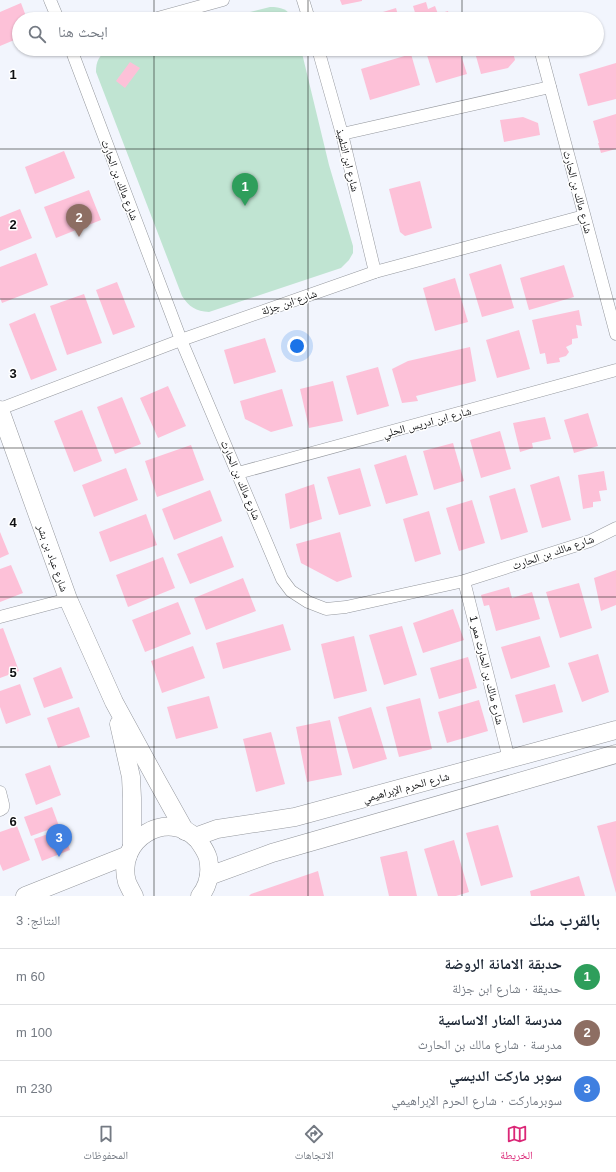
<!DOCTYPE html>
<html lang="ar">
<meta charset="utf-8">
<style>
body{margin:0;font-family:Arial,"Noto Naskh Arabic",sans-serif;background:#f2f2f3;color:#1f2937;direction:rtl}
.you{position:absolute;left:297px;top:346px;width:14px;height:14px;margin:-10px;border:3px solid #fff;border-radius:50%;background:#1a73e8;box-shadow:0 0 0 6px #1a73e833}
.badge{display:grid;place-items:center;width:26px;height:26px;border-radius:50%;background:#db2777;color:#fff;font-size:13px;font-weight:700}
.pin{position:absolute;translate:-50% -33px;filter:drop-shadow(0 1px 2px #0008)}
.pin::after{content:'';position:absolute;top:21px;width:14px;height:12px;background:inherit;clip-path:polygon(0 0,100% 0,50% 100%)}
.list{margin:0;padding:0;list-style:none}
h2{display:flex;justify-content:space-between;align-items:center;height:52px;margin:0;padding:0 16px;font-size:17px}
h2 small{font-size:13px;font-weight:400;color:#747a83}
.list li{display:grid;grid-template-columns:26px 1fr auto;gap:12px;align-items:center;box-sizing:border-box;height:56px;padding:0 16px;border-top:1px solid #e0e1e3}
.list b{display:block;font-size:15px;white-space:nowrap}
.list p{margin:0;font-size:13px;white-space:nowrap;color:#747a83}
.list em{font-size:13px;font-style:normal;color:#747a83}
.icon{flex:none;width:22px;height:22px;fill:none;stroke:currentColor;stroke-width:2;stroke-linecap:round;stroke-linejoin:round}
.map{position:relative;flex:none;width:616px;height:896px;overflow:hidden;direction:ltr}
.search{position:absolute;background:#fff;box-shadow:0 1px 3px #0004;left:12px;right:12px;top:12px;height:44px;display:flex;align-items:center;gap:10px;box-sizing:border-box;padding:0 14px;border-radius:22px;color:#747a83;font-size:15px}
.sheet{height:220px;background:#fff}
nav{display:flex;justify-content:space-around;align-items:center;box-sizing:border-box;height:56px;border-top:1px solid #e0e1e3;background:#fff;font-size:11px;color:#747a83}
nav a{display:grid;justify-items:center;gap:2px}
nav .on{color:#db2777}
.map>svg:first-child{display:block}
.green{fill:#c0e4d2}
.building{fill:#fdc1d8}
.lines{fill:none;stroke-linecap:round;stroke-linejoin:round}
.street-casing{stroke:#95989e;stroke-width:13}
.secondary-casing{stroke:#95989e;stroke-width:19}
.street{stroke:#fff;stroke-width:12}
.secondary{stroke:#fff;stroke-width:18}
.grid{fill:none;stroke:#0e0f11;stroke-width:1;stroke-opacity:0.55}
.labels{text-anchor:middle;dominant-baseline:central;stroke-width:3;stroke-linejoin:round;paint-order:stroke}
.street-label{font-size:11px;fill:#0e0f11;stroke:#fff}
.grid-label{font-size:13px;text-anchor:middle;font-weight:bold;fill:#0e0f11;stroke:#fff;stroke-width:3;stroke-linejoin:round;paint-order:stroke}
</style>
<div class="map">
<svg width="616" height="896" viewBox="0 0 616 896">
<rect width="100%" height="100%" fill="#f2f5fd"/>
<!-- green -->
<g class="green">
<path d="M270,7C281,7 288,9 293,19H222Z"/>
<path d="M108,49H301L329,165L353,246V253L349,260L341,268L209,312C196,311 189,307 182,296L96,72C96,61 99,56 108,49Z"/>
</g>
<!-- building -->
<g class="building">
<path d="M340,0H362V1L342,5Z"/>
<path d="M426,2L428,9L435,6L438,14L448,11L450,19H417L413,6Z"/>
<path d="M21,3L27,19H19V38L0,46V12Z"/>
<path d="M396,8L399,19H360Z"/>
<path d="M353,49H380L355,56Z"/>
<path d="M425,49H459L467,74L436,83Z"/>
<path d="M474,49H512L515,60L508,68L481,74Z"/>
<path d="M411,54L420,85L370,100L361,69Z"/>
<path d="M130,62L140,68L125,88L116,81Z"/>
<path d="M616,63V99L588,106L579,74Z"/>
<path d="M616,114V149L601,153L598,143H599L593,121Z"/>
<path d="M523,117L538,123L540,135L504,142L500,120Z"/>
<path d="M64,151L75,178L35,194L25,167Z"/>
<path d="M420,181L432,228L405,236L400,232L389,189Z"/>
<path d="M89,190L101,220L56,238L44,207Z"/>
<path d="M20,209L32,238L0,251V217Z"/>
<path d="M36,253L48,285L2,303L0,298V267Z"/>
<path d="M501,264L514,308L482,317L469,274Z"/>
<path d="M564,265L574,297L529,310L520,278Z"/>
<path d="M455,278L468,322L435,331L423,288Z"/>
<path d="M117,282L135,327L113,335L96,290Z"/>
<path d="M84,294L102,343L67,355L50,306Z"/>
<path d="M579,310L582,326L576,325L578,338L572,339V344L566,347L569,352L566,356L559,358L560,362L547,364L545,353L540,354L532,320Z"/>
<path d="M35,313L57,370L31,380L9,324Z"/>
<path d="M519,330L530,369L497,378L486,340Z"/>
<path d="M265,338L276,372L234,384L224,350Z"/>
<path d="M470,347L476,381L416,396L418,401L402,403L392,369L408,361Z"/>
<path d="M378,367L389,406L357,415L346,376Z"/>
<path d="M333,381L343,421L309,428L300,389Z"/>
<path d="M168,386L186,426L158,438L140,398Z"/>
<path d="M282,389L293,426L271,432L245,419L240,401Z"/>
<path d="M122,397L141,444L115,454L97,407Z"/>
<path d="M82,410L102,461L74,472L54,421Z"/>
<path d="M588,413L598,446L574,453L564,420Z"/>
<path d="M545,417L551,439L532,443L533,448L520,452L513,423Z"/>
<path d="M500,431L511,469L481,478L470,440Z"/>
<path d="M453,443L464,481L434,490L423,451Z"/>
<path d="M191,445L204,480L157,497L145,461Z"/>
<path d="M406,455L418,495L386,504L374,465Z"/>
<path d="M126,468L138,500L94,517L82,485Z"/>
<path d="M360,468L371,506L339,515L327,477Z"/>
<path d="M604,471L607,490L599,491L601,501L593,502V507L583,509L578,475Z"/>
<path d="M559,476L571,520L542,528L530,485Z"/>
<path d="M314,484L322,519L290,529L285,494Z"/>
<path d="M515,488L528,532L501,540L489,496Z"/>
<path d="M210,490L222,521L174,540L162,509Z"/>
<path d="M472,500L485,543L459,551L446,508Z"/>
<path d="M429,511L441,554L415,562L403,519Z"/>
<path d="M146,514L157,545L110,562L99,532Z"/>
<path d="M0,532L9,554L0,558Z"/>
<path d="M340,532L352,577L337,582L301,563L296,544Z"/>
<path d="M222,536L234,567L190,584L177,554Z"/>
<path d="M163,557L175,588L128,607L116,575Z"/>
<path d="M11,565L23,593L0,602V569Z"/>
<path d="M616,570V605L601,611L594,578Z"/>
<path d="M243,578L256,611L206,630L194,598Z"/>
<path d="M579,583L592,628L560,638L546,592Z"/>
<path d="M509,587L512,598L532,592L540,619L496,631L489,605L484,606L481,595Z"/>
<path d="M178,602L191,634L145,652L132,620Z"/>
<path d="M453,609L464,640L423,653L413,623Z"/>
<path d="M283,624L291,650L223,669L216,643Z"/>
<path d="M402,626L417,675L384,685L369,635Z"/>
<path d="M3,628L19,671L0,678V629Z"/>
<path d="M354,636L367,691L334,699L321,644Z"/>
<path d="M540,636L550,667L511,679L501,647Z"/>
<path d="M193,646L205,678L162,693L151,661Z"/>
<path d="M598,654L609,692L582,702L568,663Z"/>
<path d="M468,657L477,688L439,699L430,668Z"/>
<path d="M61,667L73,698L44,708L33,678Z"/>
<path d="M20,684L31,715L6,724L0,707V691Z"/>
<path d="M555,684L563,712L523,723L515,695Z"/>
<path d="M209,696L218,728L176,739L167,707Z"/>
<path d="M420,698L432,749L399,757L386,707Z"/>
<path d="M479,700L488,731L447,743L438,712Z"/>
<path d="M79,707L90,737L58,748L47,718Z"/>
<path d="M371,707L387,759L353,769L338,717Z"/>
<path d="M330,720L342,775L307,782L296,727Z"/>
<path d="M271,732L285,784L256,792L243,739Z"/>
<path d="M50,765L61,795L36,805L25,774Z"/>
<path d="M52,807L59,826L31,836L24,817Z"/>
<path d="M616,821V893L597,826Z"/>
<path d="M498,825L513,877L481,886L466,833Z"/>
<path d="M17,826L30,860L3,871L0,864V832Z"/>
<path d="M62,829L70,850L42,861L34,839Z"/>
<path d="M454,840L469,892L456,896H438L424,849Z"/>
<path d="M407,851L417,896H389L380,857Z"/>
<path d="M318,871L324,896H249L251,894Z"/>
<path d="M579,876L585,896H531L530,891Z"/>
</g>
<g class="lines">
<!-- street casing -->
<g class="street-casing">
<g id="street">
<path d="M50,0L58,19"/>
<path d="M303,0L309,19"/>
<path d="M154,19L223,0"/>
<path d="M71,49L181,340L282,579L291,591L308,602L326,609L346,607L464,581L590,541L616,528"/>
<path d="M318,49L342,134L375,272"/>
<path d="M540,49L616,334"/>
<path d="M342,134L550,87"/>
<path d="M0,409L181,340L375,272L584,216"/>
<path d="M238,473L616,370"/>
<path d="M464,581L509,759"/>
<path d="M0,617L68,599"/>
<path d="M0,792L3,804V808L0,810"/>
</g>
</g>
<!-- secondary casing -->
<g class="secondary-casing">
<g id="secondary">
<path d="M0,410L68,599L114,702L156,779L185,831"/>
<path d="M119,724L131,777L132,798V845"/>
<path d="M195,837L217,829L295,817L616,730"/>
<path d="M209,876L272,853L616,754"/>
<path d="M25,896L128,855"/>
<path d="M134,896C132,892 129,887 127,882C115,840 168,807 198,840C202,846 206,851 208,858C211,872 209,885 200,896"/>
</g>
</g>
<!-- street -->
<use href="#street" class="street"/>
<!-- secondary -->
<use href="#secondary" class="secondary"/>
</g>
<!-- grid -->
<path class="grid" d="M154,0V19M308,0V19M462,0V19M154,49V896M308,49V896M462,49V896M0,149H616M0,299H616M0,448H616M0,597H616M0,747H616"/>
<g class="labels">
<!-- street labels -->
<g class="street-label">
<text transform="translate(348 160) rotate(76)">شارع ابن التلميذ</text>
<text transform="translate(120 180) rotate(69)">شارع مالك بن الحارث</text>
<text transform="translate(578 192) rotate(75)">شارع مالك بن الحارث</text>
<text transform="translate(289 302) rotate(-19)">شارع ابن جزلة</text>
<text transform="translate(427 422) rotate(-15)">شارع ابن ادريس الحلي</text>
<text transform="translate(241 480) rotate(67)">شارع مالك بن الحارث</text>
<text transform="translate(553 552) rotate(-19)">شارع مالك بن الحارث</text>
<text transform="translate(53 558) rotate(70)">شارع عباد بن بشر</text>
<text transform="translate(487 670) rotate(76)">شارع مالك بن الحارث ممر 1</text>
<text transform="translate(406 787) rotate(-15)">شارع الحرم الإبراهيمي</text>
</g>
</g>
<g class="grid-label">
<text x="13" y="79">1</text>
<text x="13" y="229">2</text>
<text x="13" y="378">3</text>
<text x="13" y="527">4</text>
<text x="13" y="677">5</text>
<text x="13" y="826">6</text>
</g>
</svg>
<div class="you"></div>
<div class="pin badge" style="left:245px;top:206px;background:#2e9e5b">1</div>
<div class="pin badge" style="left:79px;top:237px;background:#8d6e63">2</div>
<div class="pin badge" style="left:59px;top:857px;background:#3f7fe0">3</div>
<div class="search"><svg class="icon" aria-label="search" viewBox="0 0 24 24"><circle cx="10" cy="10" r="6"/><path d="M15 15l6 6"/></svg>ابحث هنا</div>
</div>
<section class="sheet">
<h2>بالقرب منك<small>النتائج: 3</small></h2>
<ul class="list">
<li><span class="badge" style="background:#2e9e5b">1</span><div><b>حدبقة الامانة الروضة</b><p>حديقة · شارع ابن جزلة</p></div><em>60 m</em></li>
<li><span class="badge" style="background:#8d6e63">2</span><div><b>مدرسة المنار الاساسية</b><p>مدرسة · شارع مالك بن الحارث</p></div><em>100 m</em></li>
<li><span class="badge" style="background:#3f7fe0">3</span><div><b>سوبر ماركت الديسي</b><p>سوبرماركت · شارع الحرم الإبراهيمي</p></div><em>230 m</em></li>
</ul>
</section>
<nav>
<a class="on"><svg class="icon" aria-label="map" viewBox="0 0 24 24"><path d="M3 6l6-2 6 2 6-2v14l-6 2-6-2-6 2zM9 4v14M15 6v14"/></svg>الخريطة</a>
<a><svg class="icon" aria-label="directions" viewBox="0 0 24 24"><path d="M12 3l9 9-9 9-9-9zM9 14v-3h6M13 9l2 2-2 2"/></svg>الاتجاهات</a>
<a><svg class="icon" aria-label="saved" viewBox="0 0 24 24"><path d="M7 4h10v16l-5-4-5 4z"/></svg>المحفوظات</a>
</nav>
